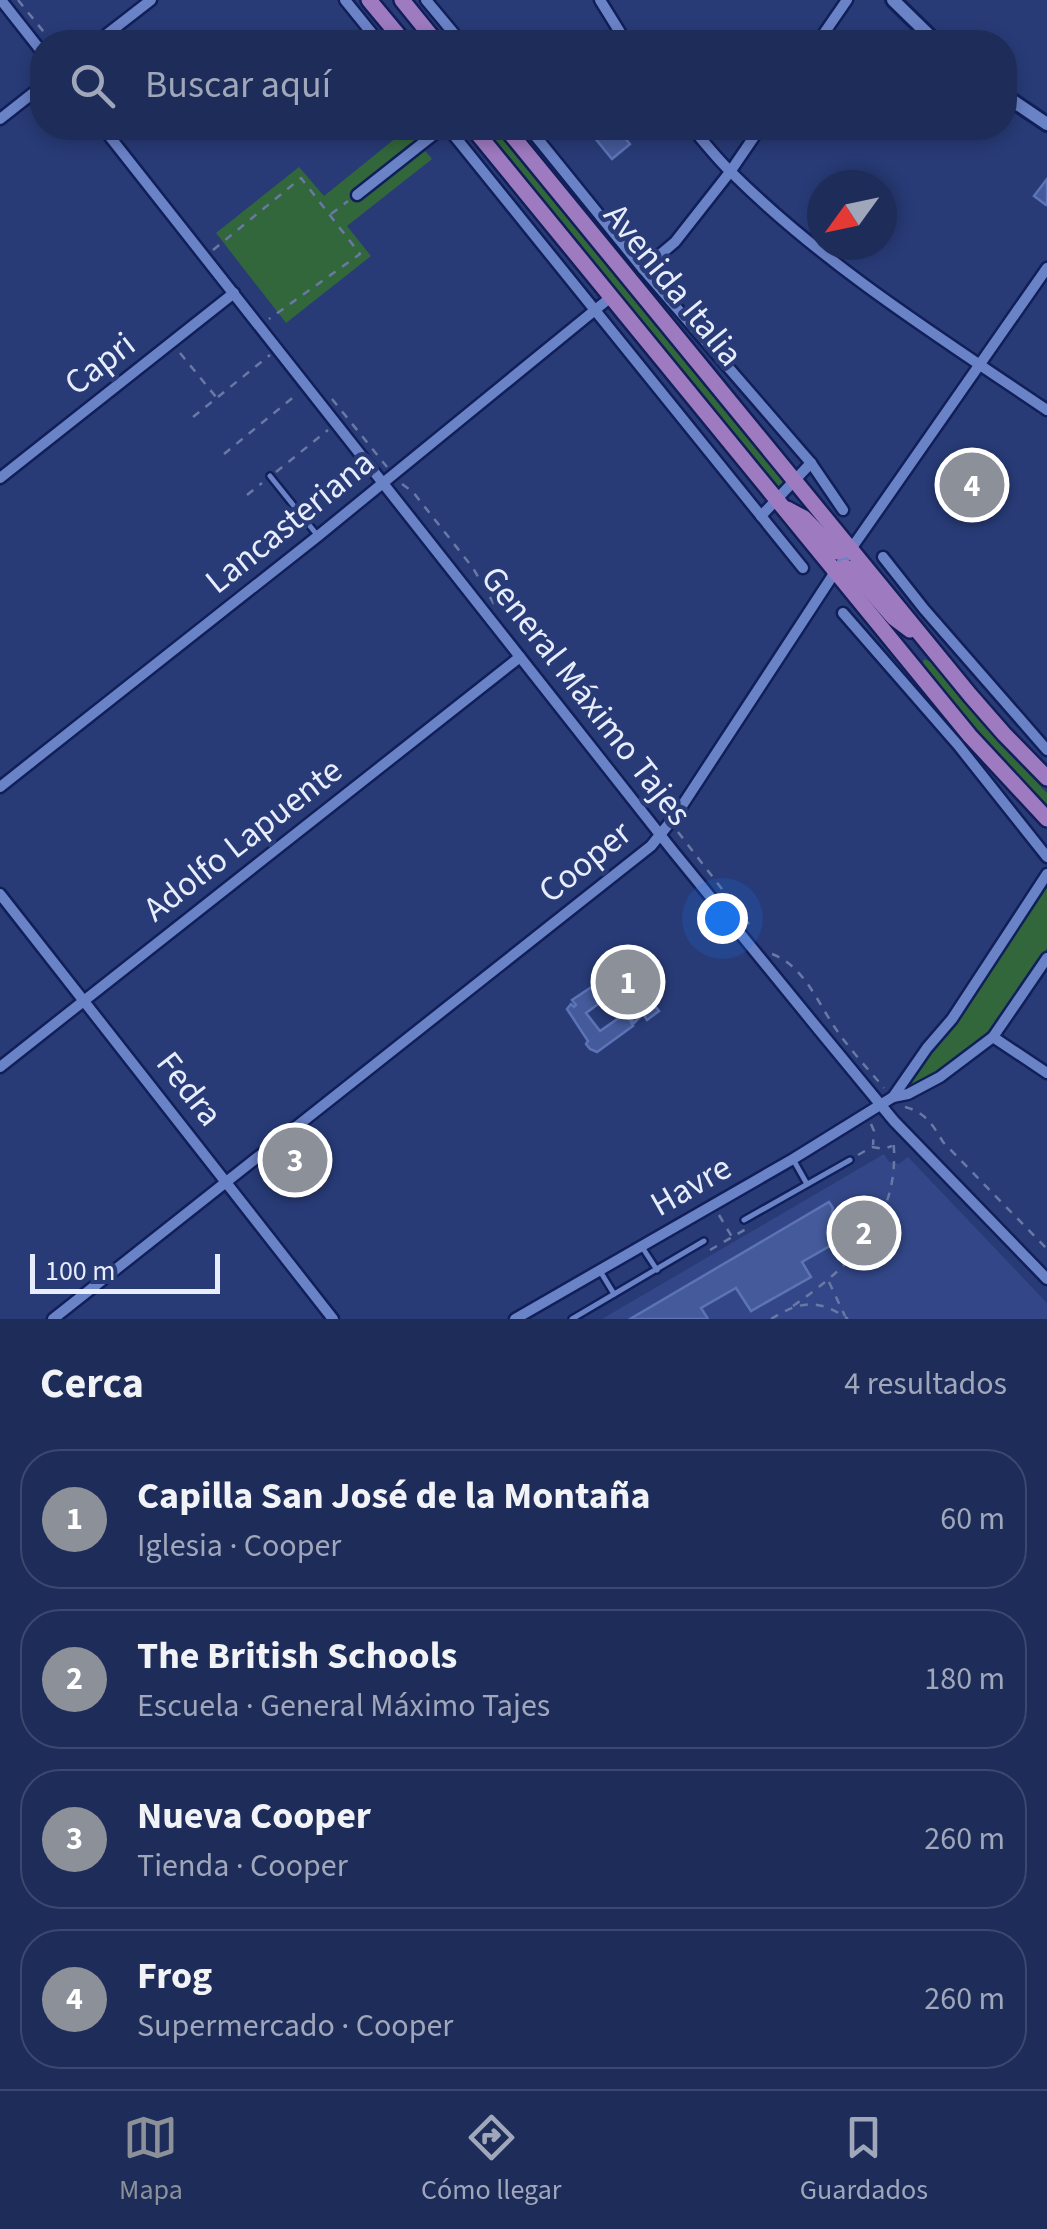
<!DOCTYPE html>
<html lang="es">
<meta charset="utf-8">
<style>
body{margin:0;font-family:"Source Sans 3",sans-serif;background:#2b3862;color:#f1f3f6}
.compass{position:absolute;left:807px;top:170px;width:90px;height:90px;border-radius:50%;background:#1e2c59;box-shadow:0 5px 15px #0003;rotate:237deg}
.scale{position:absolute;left:30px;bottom:25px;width:190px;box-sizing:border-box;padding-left:10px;border:5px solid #e7edfc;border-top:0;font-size:28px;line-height:35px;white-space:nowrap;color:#e7edfc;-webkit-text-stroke:8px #283b77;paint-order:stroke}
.you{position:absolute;left:722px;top:918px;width:35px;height:35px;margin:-25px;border:8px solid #fff;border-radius:50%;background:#1a73e8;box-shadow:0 0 0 15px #1a73e833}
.badge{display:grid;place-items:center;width:65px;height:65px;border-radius:50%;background:#8c9099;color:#fff;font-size:32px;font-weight:700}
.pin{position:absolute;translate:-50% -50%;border:5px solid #fff;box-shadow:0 2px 10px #0006}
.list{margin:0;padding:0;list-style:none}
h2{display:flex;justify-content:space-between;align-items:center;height:130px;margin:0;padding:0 40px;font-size:42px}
h2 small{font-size:32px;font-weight:400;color:#a1a7ba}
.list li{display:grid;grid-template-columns:65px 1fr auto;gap:30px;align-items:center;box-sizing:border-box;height:140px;margin:0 20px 20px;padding:0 20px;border:2px solid #3c486f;border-radius:40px}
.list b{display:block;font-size:38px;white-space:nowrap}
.list p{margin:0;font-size:32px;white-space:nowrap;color:#a1a7ba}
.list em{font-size:32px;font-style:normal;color:#a1a7ba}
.icon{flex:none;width:55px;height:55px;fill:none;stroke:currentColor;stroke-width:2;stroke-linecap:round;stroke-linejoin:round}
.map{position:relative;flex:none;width:1047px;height:1319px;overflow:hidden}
.search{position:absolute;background:#1e2c59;box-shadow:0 5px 15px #0003;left:30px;right:30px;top:30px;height:110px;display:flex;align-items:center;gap:25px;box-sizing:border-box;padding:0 35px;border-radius:40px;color:#a1a7ba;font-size:38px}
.sheet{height:770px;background:#1e2c59}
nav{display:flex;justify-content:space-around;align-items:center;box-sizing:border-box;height:140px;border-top:2px solid #3c486f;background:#1e2c59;font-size:28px;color:#a1a7ba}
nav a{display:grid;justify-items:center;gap:5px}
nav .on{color:#8c9099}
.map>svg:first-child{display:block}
.built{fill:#334788}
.green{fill:#32673b}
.building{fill:#445a9a;stroke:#5c74b6;stroke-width:2.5}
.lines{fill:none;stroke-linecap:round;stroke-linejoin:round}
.service-casing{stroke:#111f59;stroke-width:10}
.minor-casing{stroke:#111f59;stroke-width:15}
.tertiary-casing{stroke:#111f59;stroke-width:18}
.primary-casing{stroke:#111f59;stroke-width:20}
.path{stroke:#6978a5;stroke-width:2.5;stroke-dasharray:8 8;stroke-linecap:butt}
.service{stroke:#6a82c6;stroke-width:5}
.minor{stroke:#6a82c6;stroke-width:10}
.tertiary{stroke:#6a82c6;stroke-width:12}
.primary{stroke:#9e7ac1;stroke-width:15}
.labels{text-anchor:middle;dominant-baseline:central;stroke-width:9;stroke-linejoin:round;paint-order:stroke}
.street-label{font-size:35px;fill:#e7edfc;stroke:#283b77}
</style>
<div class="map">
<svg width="1047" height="1319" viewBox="0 0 1047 1319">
<rect width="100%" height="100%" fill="#283b77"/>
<!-- built -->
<path class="built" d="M884,1154L889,1162L899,1164L908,1157L1047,1303V1319H602Z"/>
<!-- green -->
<g class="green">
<path d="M482,128H498L783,478L784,484L782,487H777L742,445Z"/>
<path d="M407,129L432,159L347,226L371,256L286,323L216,233L299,167L324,196Z"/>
<path d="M924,659L934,663L1008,752L1047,793V808L970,726L922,666Z"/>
<path d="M1047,884V948L997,1023C976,1049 941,1075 910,1087L908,1084L931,1050L956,1021Z"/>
</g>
<!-- building -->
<g class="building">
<path d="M605,128H616L630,144L612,159L594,137Z"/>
<path d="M1047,179V205H1046L1034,196Z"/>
<path d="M633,953L640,962L636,965L658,996L651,1001L659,1011L647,1020L643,1014L634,1023L611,992L604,996L599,989L617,976L614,972L621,966L624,971L632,965L627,958Z"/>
<path d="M596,984L604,996L611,992L612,994L586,1013L600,1031L626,1013L633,1026L597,1052L590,1049L586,1044L588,1041L567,1009L571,1004L574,1007L576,1005L572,1000Z"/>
<path d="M829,1202L833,1208L828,1228L835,1243L802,1262L811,1277L751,1311L736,1288L701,1308L708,1319H630Z"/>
</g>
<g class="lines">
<!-- service casing -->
<g class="service-casing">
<g id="service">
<path d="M270,476L318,536"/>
<path d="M794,1161L807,1184"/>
<path d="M744,1220L850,1160"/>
<path d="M642,1247L657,1270"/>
<path d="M600,1271L614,1294"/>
<path d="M572,1319L704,1241"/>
</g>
</g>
<!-- minor casing -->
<g class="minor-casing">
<g id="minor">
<path d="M1,0L42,52"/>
<path d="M345,0L379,42"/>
<path d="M426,0L461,42"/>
<path d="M600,0L626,42"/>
<path d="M97,42L151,0"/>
<path d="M818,42L847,0"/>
<path d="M0,119L42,86"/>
<path d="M103,128L673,851L819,1030L894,1121L1047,1279"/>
<path d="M448,128L803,568"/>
<path d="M529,128L643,269L811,463L843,510"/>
<path d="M692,128C705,143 718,160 733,174C826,266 939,337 1047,410"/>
<path d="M357,195L442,128"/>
<path d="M643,269L675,242L730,172L760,128"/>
<path d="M0,478L234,293"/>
<path d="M761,516L811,463"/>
<path d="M883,557L924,609L1047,750"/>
<path d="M843,613L958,745L1047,857"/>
<path d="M0,787L318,536L611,297"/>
<path d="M0,894L333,1319"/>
<path d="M993,1037L1047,1073"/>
<path d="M0,1067L520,657"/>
<path d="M893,1097L908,1094L940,1077L993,1037L1047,958"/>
<path d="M53,1319L651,846L676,815L835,572L1047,268"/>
<path d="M515,1319L793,1159L893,1097L927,1048L952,1019L1047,874"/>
</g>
</g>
<!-- tertiary casing -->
<g class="tertiary-casing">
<g id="tertiary">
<path d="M893,0L936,42"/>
<path d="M1004,95L1047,124"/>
</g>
</g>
<!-- primary casing -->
<g class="primary-casing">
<g id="primary">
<path d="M369,0L404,42"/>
<path d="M402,0L436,42"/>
<path d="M473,128L970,736L1047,819"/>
<path d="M506,128L970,695L1004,734L1047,778"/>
<path d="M787,509L804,518L837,552L851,549"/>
<path d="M835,572L845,567L851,569L894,618L910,630"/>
</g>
</g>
<!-- path -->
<g class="path">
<path d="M18,0L52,42"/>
<path d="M331,214L348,201"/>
<path d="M213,250L301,178L360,254L269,319"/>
<path d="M180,353L216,397"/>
<path d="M332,399L387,467"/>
<path d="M193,417L270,355"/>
<path d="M224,454L296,395"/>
<path d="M276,472L328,430"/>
<path d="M402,484L413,492L473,568L494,604"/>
<path d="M247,495L262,483"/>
<path d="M648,798L663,814"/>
<path d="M678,832L749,924"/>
<path d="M772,954C805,966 819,1006 838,1032C852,1052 869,1070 884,1088"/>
<path d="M905,1107C925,1112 933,1125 943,1142L1047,1249"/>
<path d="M871,1124L874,1131L873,1145"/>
<path d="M858,1155L872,1147L884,1149L892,1146"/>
<path d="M719,1215L732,1237"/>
<path d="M710,1250L746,1229"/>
<path d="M829,1282L845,1316"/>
<path d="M793,1306C843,1271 892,1229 894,1162C895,1154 893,1146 894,1138"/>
<path d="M771,1319C800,1301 818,1298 848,1319"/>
</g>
<!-- service -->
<use href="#service" class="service"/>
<!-- minor -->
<use href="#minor" class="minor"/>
<!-- tertiary -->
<use href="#tertiary" class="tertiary"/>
<!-- primary -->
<use href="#primary" class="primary"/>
</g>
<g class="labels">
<!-- street labels -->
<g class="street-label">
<text transform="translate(673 285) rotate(51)">Avenida Italia</text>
<text transform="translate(100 364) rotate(-38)">Capri</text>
<text transform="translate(290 522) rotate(-39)">Lancasteriana</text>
<text transform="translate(586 696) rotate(52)">General Máximo Tajes</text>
<text transform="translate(243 840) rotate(-38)">Adolfo Lapuente</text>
<text transform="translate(585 862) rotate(-39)">Cooper</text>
<text transform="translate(189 1089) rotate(52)">Fedra</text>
<text transform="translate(691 1186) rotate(-30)">Havre</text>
</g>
</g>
</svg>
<svg class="compass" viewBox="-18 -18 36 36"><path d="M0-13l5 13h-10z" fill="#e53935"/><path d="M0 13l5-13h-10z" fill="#a1a7ba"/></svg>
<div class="scale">100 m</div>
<div class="you"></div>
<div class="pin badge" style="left:628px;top:982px">1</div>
<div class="pin badge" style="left:864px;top:1233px">2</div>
<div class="pin badge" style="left:295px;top:1160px">3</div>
<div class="pin badge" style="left:972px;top:485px">4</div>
<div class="search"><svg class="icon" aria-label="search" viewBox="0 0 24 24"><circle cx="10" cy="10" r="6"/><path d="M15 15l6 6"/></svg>Buscar aquí</div>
</div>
<section class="sheet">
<h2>Cerca<small>4 resultados</small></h2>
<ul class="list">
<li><span class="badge">1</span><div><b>Capilla San José de la Montaña</b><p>Iglesia · Cooper</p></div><em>60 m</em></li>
<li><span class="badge">2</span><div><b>The British Schools</b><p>Escuela · General Máximo Tajes</p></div><em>180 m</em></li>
<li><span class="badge">3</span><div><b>Nueva Cooper</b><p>Tienda · Cooper</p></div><em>260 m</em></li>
<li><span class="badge">4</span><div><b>Frog</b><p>Supermercado · Cooper</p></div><em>260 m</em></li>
</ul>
</section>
<nav>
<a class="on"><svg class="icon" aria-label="map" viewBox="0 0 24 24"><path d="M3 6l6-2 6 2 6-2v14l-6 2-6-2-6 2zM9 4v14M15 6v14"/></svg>Mapa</a>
<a><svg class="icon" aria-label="directions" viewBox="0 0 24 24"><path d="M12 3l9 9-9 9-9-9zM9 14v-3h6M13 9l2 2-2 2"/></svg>Cómo llegar</a>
<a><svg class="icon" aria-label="saved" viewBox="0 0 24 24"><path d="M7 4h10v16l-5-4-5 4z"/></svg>Guardados</a>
</nav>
